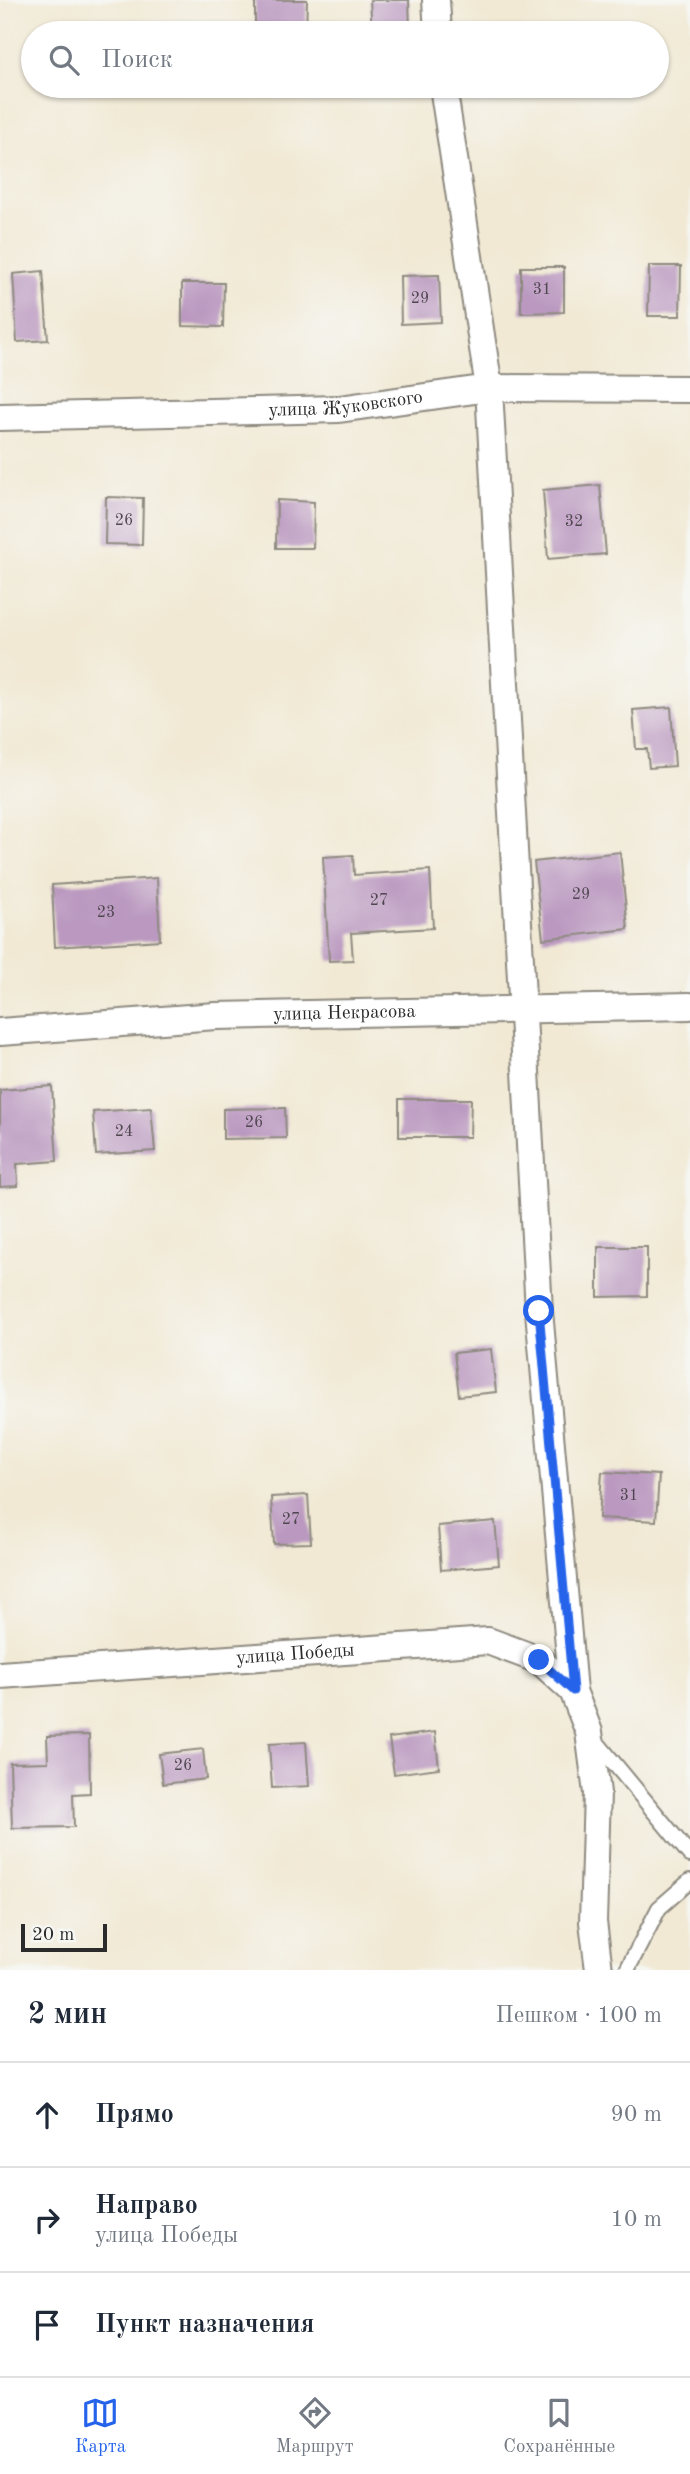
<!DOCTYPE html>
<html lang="ru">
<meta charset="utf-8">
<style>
body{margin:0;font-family:"Old Standard TT",serif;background:#f6f6f7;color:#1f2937}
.scale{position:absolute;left:21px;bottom:18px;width:86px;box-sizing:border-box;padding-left:7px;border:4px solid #2b2b2b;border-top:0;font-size:19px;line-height:24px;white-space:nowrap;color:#2b2b2b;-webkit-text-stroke:5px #f6f6f2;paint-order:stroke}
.stop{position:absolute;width:21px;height:21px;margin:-16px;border:5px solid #2563eb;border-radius:50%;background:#fff}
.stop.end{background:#2563eb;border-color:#fff;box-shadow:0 2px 7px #0008}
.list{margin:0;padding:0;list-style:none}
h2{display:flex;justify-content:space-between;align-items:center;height:91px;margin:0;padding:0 28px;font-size:30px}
h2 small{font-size:23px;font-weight:400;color:#747a83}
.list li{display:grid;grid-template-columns:46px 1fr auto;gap:21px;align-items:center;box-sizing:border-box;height:105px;padding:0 28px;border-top:2px solid #e0e1e3}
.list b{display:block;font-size:26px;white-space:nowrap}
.list p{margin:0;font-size:23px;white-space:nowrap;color:#747a83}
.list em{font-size:23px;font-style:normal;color:#747a83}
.icon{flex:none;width:38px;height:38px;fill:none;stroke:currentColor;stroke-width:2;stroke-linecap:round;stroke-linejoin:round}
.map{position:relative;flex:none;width:690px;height:1970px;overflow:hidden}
.search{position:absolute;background:#fff;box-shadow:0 2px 5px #0004;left:21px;right:21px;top:21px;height:77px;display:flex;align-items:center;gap:18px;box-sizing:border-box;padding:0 24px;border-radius:38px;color:#747a83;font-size:26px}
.sheet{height:406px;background:#fff}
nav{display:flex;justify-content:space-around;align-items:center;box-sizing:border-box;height:98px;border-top:2px solid #e0e1e3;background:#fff;font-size:19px;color:#747a83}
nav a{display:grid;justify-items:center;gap:4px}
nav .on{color:#2563eb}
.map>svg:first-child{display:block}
.building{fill:#ba98c0}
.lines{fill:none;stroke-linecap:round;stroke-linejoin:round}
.lane-casing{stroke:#8e8a80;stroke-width:18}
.street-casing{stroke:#8e8a80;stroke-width:30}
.lane{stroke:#fff;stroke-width:14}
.street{stroke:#fff;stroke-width:26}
.route{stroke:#2563eb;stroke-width:9}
.labels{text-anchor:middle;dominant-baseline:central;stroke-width:5;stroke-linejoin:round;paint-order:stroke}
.number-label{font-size:16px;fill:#4f4650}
.street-label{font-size:19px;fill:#2b2b2b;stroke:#f6f6f2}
</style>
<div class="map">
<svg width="690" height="1970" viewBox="0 0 690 1970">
<rect width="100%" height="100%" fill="#f6f6f2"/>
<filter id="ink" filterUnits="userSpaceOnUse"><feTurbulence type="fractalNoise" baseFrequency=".0143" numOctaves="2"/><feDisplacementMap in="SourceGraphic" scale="14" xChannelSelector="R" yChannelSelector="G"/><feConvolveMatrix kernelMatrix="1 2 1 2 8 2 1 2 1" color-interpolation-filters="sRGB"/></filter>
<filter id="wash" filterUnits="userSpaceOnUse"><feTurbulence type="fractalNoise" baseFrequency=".00686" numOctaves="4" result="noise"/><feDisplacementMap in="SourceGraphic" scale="28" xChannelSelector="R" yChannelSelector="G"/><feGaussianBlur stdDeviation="1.57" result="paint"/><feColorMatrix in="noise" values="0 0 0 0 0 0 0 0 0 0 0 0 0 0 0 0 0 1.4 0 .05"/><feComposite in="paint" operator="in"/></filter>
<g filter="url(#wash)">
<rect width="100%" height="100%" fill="#f1e9d4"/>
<g id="blocks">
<!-- building -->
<g class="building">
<path d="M255,0H307L306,33H255Z"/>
<path d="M370,0H409L410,29L372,30Z"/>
<path d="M649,266H681L680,316H648Z"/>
<path d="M521,267H564V312L521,313Z"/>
<path d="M43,271L48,340L17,342L13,274Z"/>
<path d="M439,275L441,322L401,324L400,276Z"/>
<path d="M182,283H224L223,327L182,326Z"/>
<path d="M600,485L606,554L548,559L543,490Z"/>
<path d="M106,497L143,498L142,545L105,544Z"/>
<path d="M277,500L314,502L313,548H276Z"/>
<path d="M671,707L675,766L649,768L647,749H636L633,710Z"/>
<path d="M620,852L628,929L543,939L534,862Z"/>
<path d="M353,855L354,875L430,870L433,928L351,933L353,960L329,961L323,857Z"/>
<path d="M157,878L160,940L55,947L52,885Z"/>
<path d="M52,1086L57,1161L17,1164L18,1186L0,1187V1090Z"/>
<path d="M399,1099H471L470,1137H399Z"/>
<path d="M151,1108L155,1151L96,1155L93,1112Z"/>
<path d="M285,1108L286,1138L223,1139V1109Z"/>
<path d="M598,1247H647V1296L598,1297Z"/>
<path d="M491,1349L496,1392L459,1396L454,1353Z"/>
<path d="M602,1472L659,1475L656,1521L599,1518Z"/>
<path d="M308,1495L311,1543L274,1544L271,1497Z"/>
<path d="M495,1521L499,1565L441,1570L438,1526Z"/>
<path d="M435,1732L439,1768L394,1774L389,1738Z"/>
<path d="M89,1735L90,1793L73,1794L74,1827L12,1828L10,1763L48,1762L47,1736Z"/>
<path d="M306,1742L309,1786L272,1788L269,1744Z"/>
<path d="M203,1749L206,1779L163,1784L159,1754Z"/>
</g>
</g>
</g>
<g filter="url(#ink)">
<use href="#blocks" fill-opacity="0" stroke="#8e8a80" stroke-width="2"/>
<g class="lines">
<!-- lane casing -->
<g class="lane-casing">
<g id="lane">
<path d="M594,1739L690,1855"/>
<path d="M627,1970L659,1908L690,1881"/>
</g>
</g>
<!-- street casing -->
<g class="street-casing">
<g id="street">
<path d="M436,0L438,33"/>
<path d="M443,86L489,388L539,1311L573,1691L589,1732L597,1793L593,1922L599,1970"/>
<path id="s1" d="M0,417L339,409L489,388L690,389"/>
<path id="s2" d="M0,1032L216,1016L690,1006"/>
<path id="s3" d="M0,1675L488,1641L539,1660L573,1691"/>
</g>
</g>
<!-- lane -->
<use href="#lane" class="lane"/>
<!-- street -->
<use href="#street" class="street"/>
</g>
</g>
<g class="lines" filter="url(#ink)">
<!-- route -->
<path class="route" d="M539,1311L573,1691L539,1660"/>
</g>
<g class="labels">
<!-- number labels -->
<g class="number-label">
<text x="542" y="290">31</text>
<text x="420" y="299">29</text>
<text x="124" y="521">26</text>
<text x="574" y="522">32</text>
<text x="581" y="895">29</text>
<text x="379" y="901">27</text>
<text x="106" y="913">23</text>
<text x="254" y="1123">26</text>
<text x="124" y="1132">24</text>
<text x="629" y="1496">31</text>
<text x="291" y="1520">27</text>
<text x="183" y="1766">26</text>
</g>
<!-- street labels -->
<g class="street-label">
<text stroke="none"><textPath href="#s1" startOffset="346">улица Жуковского</textPath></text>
<text stroke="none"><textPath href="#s2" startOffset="345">улица Некрасова</textPath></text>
<text stroke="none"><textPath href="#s3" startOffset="296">улица Победы</textPath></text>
</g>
</g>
</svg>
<div class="scale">20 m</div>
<div class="stop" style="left:539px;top:1311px"></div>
<div class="stop end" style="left:539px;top:1660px"></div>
<div class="search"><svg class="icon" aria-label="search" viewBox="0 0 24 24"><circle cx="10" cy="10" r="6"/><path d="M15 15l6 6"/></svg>Поиск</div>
</div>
<section class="sheet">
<h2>2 мин<small>Пешком · 100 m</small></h2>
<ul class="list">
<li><svg class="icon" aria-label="ahead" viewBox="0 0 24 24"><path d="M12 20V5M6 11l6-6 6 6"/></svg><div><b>Прямо</b></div><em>90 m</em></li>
<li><svg class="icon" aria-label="right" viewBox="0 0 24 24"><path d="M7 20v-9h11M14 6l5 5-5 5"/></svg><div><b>Направо</b><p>улица Победы</p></div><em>10 m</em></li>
<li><svg class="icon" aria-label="arrive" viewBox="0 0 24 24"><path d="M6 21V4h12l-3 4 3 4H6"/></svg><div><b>Пункт назначения</b></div></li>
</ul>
</section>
<nav>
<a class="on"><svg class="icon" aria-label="map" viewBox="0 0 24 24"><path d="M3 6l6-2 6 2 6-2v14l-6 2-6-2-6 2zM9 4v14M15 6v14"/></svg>Карта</a>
<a><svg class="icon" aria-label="directions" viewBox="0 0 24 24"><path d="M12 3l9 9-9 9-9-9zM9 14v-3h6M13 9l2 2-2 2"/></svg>Маршрут</a>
<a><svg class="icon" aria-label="saved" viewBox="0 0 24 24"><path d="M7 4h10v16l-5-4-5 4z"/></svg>Сохранённые</a>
</nav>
